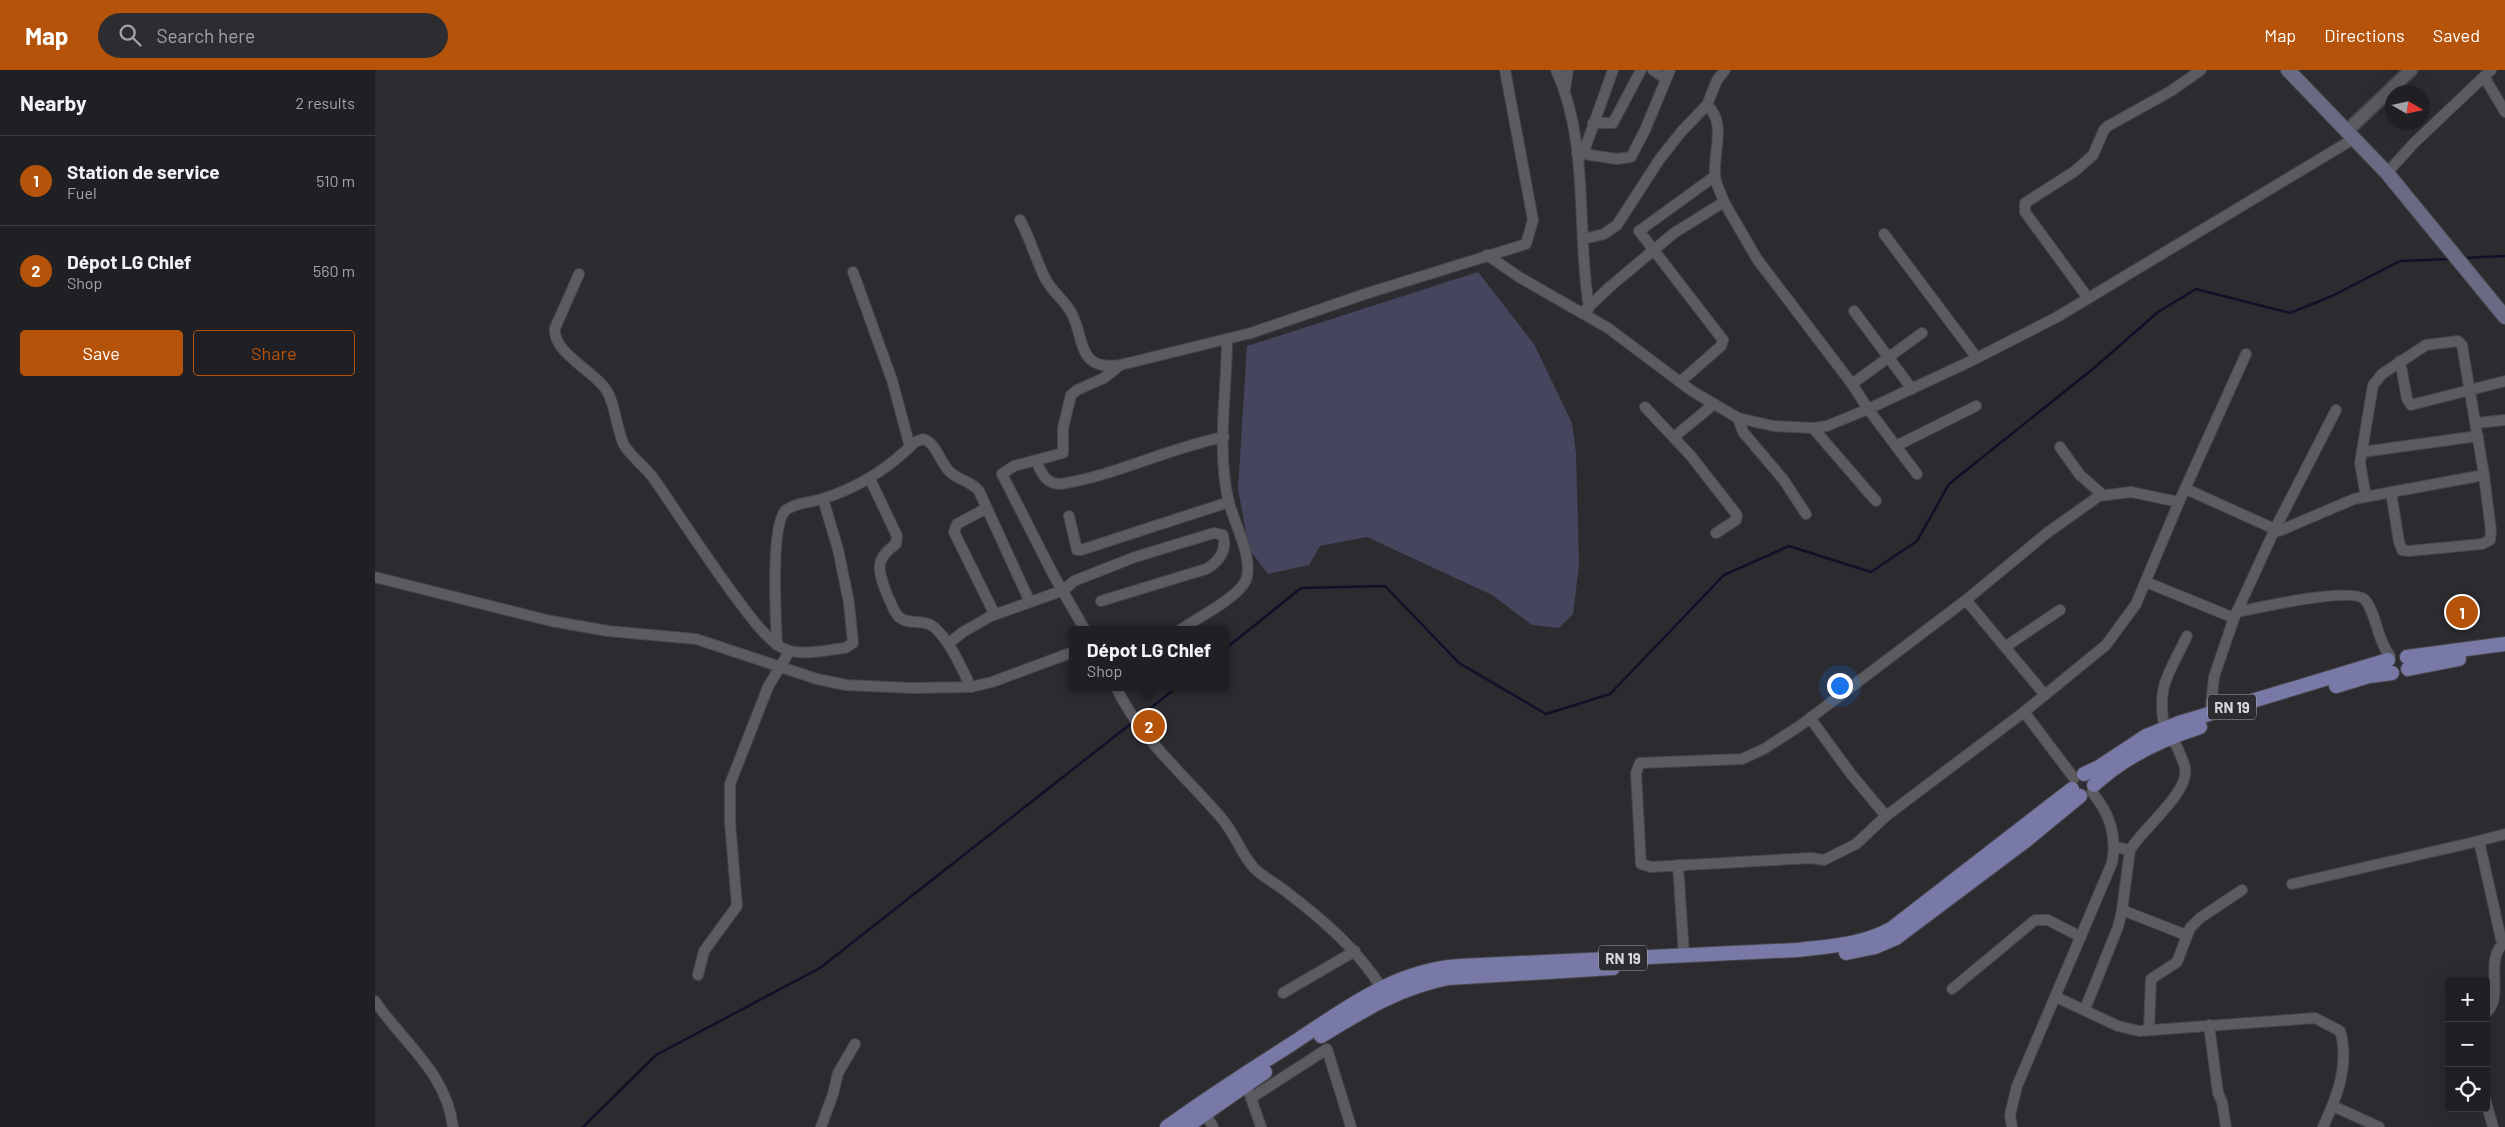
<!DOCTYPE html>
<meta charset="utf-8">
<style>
body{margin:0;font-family:Barlow,sans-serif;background:#2d2d31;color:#f1f3f6}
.controls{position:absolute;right:15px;bottom:15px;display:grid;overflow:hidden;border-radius:5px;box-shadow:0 5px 20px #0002}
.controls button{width:45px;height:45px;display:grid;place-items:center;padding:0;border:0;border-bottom:1px solid #3d3e41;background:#202024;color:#f1f3f6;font:25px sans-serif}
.compass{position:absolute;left:2010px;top:15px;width:45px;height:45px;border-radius:50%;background:#202024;box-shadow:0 5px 20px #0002;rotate:99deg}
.you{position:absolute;left:1464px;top:615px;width:18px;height:18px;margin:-12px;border:4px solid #fff;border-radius:50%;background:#1a73e8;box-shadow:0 0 0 8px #1a73e833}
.badge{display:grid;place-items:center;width:32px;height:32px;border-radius:50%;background:#b45309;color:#fff;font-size:16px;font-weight:700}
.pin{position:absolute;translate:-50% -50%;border:2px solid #fff;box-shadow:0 1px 5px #0006}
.popup{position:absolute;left:694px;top:556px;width:160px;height:65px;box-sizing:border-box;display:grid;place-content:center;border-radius:5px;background:#202024;filter:drop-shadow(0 1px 4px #0005);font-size:16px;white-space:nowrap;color:#a2a3a6}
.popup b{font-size:19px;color:#f1f3f6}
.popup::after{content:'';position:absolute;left:50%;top:100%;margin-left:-10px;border:10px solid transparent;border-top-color:#202024}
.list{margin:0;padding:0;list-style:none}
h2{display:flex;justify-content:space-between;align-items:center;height:65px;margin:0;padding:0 20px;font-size:21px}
h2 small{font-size:16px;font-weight:400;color:#a2a3a6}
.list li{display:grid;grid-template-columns:32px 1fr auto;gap:15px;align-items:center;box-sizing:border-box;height:90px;padding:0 20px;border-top:1px solid #3d3e41}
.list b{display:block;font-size:19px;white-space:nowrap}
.list p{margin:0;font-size:16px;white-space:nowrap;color:#a2a3a6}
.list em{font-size:16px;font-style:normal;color:#a2a3a6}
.actions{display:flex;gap:10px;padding:15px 20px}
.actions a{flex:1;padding:11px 0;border:1px solid #b45309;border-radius:5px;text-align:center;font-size:18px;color:#b45309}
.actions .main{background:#b45309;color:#fff}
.icon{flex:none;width:28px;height:28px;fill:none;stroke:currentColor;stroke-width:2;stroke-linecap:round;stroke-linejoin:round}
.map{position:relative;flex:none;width:2130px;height:1057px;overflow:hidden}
header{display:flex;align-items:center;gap:30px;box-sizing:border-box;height:70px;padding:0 25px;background:#b45309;color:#fff}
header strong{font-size:24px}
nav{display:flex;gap:28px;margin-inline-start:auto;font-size:18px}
.search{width:350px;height:45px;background:#2d2d31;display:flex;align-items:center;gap:12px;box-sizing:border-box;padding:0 18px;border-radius:28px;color:#a2a3a6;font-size:19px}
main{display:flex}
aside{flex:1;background:#202024}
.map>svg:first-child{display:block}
.green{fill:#45465e}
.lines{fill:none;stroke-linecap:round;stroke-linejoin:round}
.stream{stroke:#111028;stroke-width:2.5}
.minor-casing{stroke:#47474a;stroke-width:12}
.tertiary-casing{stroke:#47474a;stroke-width:15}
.secondary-casing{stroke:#47474a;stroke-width:16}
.primary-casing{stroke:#47474a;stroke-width:16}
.minor{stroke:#5b5b60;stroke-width:10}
.tertiary{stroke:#5b5b60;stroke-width:12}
.secondary{stroke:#696a84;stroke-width:14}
.primary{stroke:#7879a7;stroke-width:14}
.labels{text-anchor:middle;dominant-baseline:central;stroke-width:5;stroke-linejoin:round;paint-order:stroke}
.shield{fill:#2b2b30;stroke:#a3a4a7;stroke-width:1}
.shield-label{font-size:15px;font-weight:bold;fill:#d7d8da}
</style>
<header>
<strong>Map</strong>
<div class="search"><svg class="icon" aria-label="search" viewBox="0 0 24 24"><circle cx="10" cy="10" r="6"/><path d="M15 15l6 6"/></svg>Search here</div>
<nav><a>Map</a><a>Directions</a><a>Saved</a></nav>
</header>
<main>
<aside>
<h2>Nearby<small>2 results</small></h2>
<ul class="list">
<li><span class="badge">1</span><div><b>Station de service</b><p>Fuel</p></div><em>510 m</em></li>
<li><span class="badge">2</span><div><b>Dépot LG Chlef</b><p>Shop</p></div><em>560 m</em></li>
</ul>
<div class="actions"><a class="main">Save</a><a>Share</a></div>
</aside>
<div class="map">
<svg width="2130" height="1057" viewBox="0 0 2130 1057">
<rect width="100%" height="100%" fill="#2b2b30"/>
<!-- green -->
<path class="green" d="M1103,202L1159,274L1197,353L1201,383L1204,495L1198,544L1184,558L1157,555L1117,525L992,467L945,476L934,495L893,504L874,479L863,419L872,276Z"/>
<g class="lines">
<!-- stream -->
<g class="stream">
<path d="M2089,188L2130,186"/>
<path d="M850,579L926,518L1010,516L1084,593L1171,644L1235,624L1349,505L1414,476L1496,502L1542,471L1574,414L1719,298L1783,242L1821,219L1915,243L1957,226L2025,191L2076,189"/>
<path d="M762,649L802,617"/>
<path d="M208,1057L281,985L445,898L758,652"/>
</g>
<!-- minor casing -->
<g class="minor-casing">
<g id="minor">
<path d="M1181,0C1215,74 1201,159 1214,238"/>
<path d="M1278,0L1291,9"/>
<path d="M2110,8L2130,42"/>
<path d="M1190,19L1193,0"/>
<path d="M1332,35L1342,10L1350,0"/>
<path d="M1218,53H1238L1266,0"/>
<path d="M1202,83L1242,89L1256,87L1270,60L1295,0"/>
<path d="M1208,84L1238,0"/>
<path d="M2012,103L2039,73L2116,0"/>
<path d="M645,150C656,170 661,191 671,210C678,223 691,231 697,244C710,270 702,301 745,295L876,263L993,223L1151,174L1158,150L1130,0"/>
<path d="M1509,164L1602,288"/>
<path d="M1209,169L1229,164L1242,155L1284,90L1306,62L1332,35C1352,53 1338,81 1340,106C1341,115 1346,123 1349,132"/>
<path d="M1112,185L1144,207L1233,258L1317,321L1363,348L1398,356L1438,358L1452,356L1493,339L1596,291L1682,247L1980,68"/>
<path d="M478,202L517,310L535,377"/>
<path d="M204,204L180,258C177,283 220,301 232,321C241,337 241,358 249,375C257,388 270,396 279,409C306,448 331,487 359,525C372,542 386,563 404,576C421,588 451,580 470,578L478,573L474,533L463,479L448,429"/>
<path d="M1713,228L1650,142V133L1700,101L1718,85L1729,60L1733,56L1796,21L1826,0"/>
<path d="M1479,241L1537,319"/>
<path d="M1207,243L1237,215L1299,163L1349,132L1382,189L1477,314L1493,339L1542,404"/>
<path d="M2025,291L2032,329L2036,335L2130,311"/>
<path d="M1305,312L1346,276L1348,270L1264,161L1340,106"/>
<path d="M1477,314L1547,263"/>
<path d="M1270,337L1316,386L1362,445L1361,450L1341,463"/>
<path d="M1363,348L1368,362L1408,409L1431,444"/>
<path d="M2101,353L2130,350"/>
<path d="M1438,358L1501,431"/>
<path d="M1299,367L1339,334"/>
<path d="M1521,376L1601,336"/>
<path d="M1685,377L1705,405L1728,425"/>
<path d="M1987,382L2103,366"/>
<path d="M661,391C667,404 671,414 686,414C742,405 793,378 849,367"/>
<path d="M495,409L522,466L521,474C497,491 504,502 513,527C516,532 519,543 524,547C534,556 550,548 560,558C577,574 585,596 596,617"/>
<path d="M1811,419L1904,461L1979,429L2109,405"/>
<path d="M1991,427L1985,393L1998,315L2007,304L2051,275L2083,271L2087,275L2109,405L2116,461L2115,470L2107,474L2034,481L2027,480L2024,472L2016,422"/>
<path d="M1804,432L1756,422L1724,426L1672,463L1591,530L1426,655L1389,679L1367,689L1265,693L1261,703L1266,794L1276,797L1436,788L1449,790L1481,774L1511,746L1649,642L1731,575L1761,534L1804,432L1871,284"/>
<path d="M610,439L582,454L579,462L620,545"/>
<path d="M694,446L702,480H706L854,432"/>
<path d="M0,507L176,551L233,561L321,569L442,609L471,615L536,618L596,617L617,612L698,582"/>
<path d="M1771,512L1859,548"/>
<path d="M1591,530L1670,625"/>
<path d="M1862,542C1882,538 1978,516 1990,530C2001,542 2002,570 2015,586"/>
<path d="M710,560L679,506L627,404L639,396L688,383V358L696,325L702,320L729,308L745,295"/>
<path d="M805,560C822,548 863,528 871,510C879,490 859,452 854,433C841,380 852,322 852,269"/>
<path d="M574,573L588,562L616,546L689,520L699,511L760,487L839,463L848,465C852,480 845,491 831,499L726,531"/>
<path d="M402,575C401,553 395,454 411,440C420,433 436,432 447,429C483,418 514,398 540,372L548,369C561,372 565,393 575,402C583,410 596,411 604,421L654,530"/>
<path d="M1630,577L1685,540"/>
<path d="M741,617C766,670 811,706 848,750C860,764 866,784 879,798C889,808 902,814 913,823C948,850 982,879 1006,917"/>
<path d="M1649,642L1699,708"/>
<path d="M1835,644L1839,607L1859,548L1900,459L1961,340"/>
<path d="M1435,648L1476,704L1511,746"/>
<path d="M1790,659C1780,617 1795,602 1812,566"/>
<path d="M2104,771L2130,764"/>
<path d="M1740,777L1755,780C1767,759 1815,722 1810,698C1808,688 1801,676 1797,666"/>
<path d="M1303,795L1309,886"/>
<path d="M1917,814L2104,771L2126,869L2130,874"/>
<path d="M1747,840L1755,780"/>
<path d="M323,905L329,881L362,836L355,752V714L393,617L414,582"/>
<path d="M1577,919L1660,850H1673L1706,867"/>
<path d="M908,923L980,881"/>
<path d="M1681,927L1743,956L1764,961L1940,948L1965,961C1975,994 1962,1027 1948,1057"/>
<path d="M0,931C29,974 71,1002 78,1057"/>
<path d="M1710,939L1743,857L1747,840L1811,865"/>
<path d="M2111,943C2130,927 2108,888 2130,872"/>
<path d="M1834,955L1843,1023L1847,1032L1851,1057"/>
<path d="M1774,960L1776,909L1802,892L1815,858L1825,848L1867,820"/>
<path d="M874,1022L886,1057"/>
<path d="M876,1028L952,979L976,1057"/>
<path d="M2111,1032L2118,1057"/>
<path d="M1958,1036L2004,1057"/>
<path d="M830,1043L838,1057"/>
<path d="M446,1057L458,1024L463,1003L480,974"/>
<path d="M1637,1057L1635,1045L1642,1016L1737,793C1742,765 1735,744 1717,722"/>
</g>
</g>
<!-- tertiary casing -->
<g class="tertiary-casing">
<path id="tertiary" d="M1972,61L2036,0"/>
</g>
<!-- secondary casing -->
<g class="secondary-casing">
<path id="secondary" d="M1913,0L2012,103L2130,247"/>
</g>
<!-- primary casing -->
<g class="primary-casing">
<g id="primary">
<path d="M2032,587L2130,574"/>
<path d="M2033,599L2084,589"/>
<path d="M1961,616L1994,606L2017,603"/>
<path d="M1709,704L1724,697L1771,666L1804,653L2013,590"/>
<path d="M1719,715C1749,687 1787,669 1825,657"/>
<path d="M1471,883L1500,877L1521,868L1649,772L1705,726"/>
<path d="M946,966C989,940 1024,918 1073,908L1238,898"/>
<path d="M792,1057C832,1028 874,1001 915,975C969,940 1019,900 1085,896L1422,880C1455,876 1487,875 1516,859L1697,719"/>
<path d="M811,1057L890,1002"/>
</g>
</g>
<!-- minor -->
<use href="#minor" class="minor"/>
<!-- tertiary -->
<use href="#tertiary" class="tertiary"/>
<!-- secondary -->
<use href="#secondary" class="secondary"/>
<!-- primary -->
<use href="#primary" class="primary"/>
</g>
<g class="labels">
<!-- shield labels -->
<g class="shield">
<rect x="1833" y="624.5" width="48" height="25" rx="4"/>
<rect x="1224" y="875.5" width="48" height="25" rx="4"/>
</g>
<g class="shield-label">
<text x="1857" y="637">RN 19</text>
<text x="1248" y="888">RN 19</text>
</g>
</g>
</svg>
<div class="controls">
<button>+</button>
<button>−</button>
<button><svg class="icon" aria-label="locate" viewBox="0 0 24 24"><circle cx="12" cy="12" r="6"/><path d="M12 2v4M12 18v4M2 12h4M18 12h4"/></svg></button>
</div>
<svg class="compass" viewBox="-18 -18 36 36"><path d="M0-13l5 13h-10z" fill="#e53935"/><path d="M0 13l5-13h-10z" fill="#a2a3a6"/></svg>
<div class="you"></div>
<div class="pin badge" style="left:2087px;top:542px">1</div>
<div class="pin badge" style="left:774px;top:656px">2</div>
<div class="popup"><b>Dépot LG Chlef</b>Shop</div>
</div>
</main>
